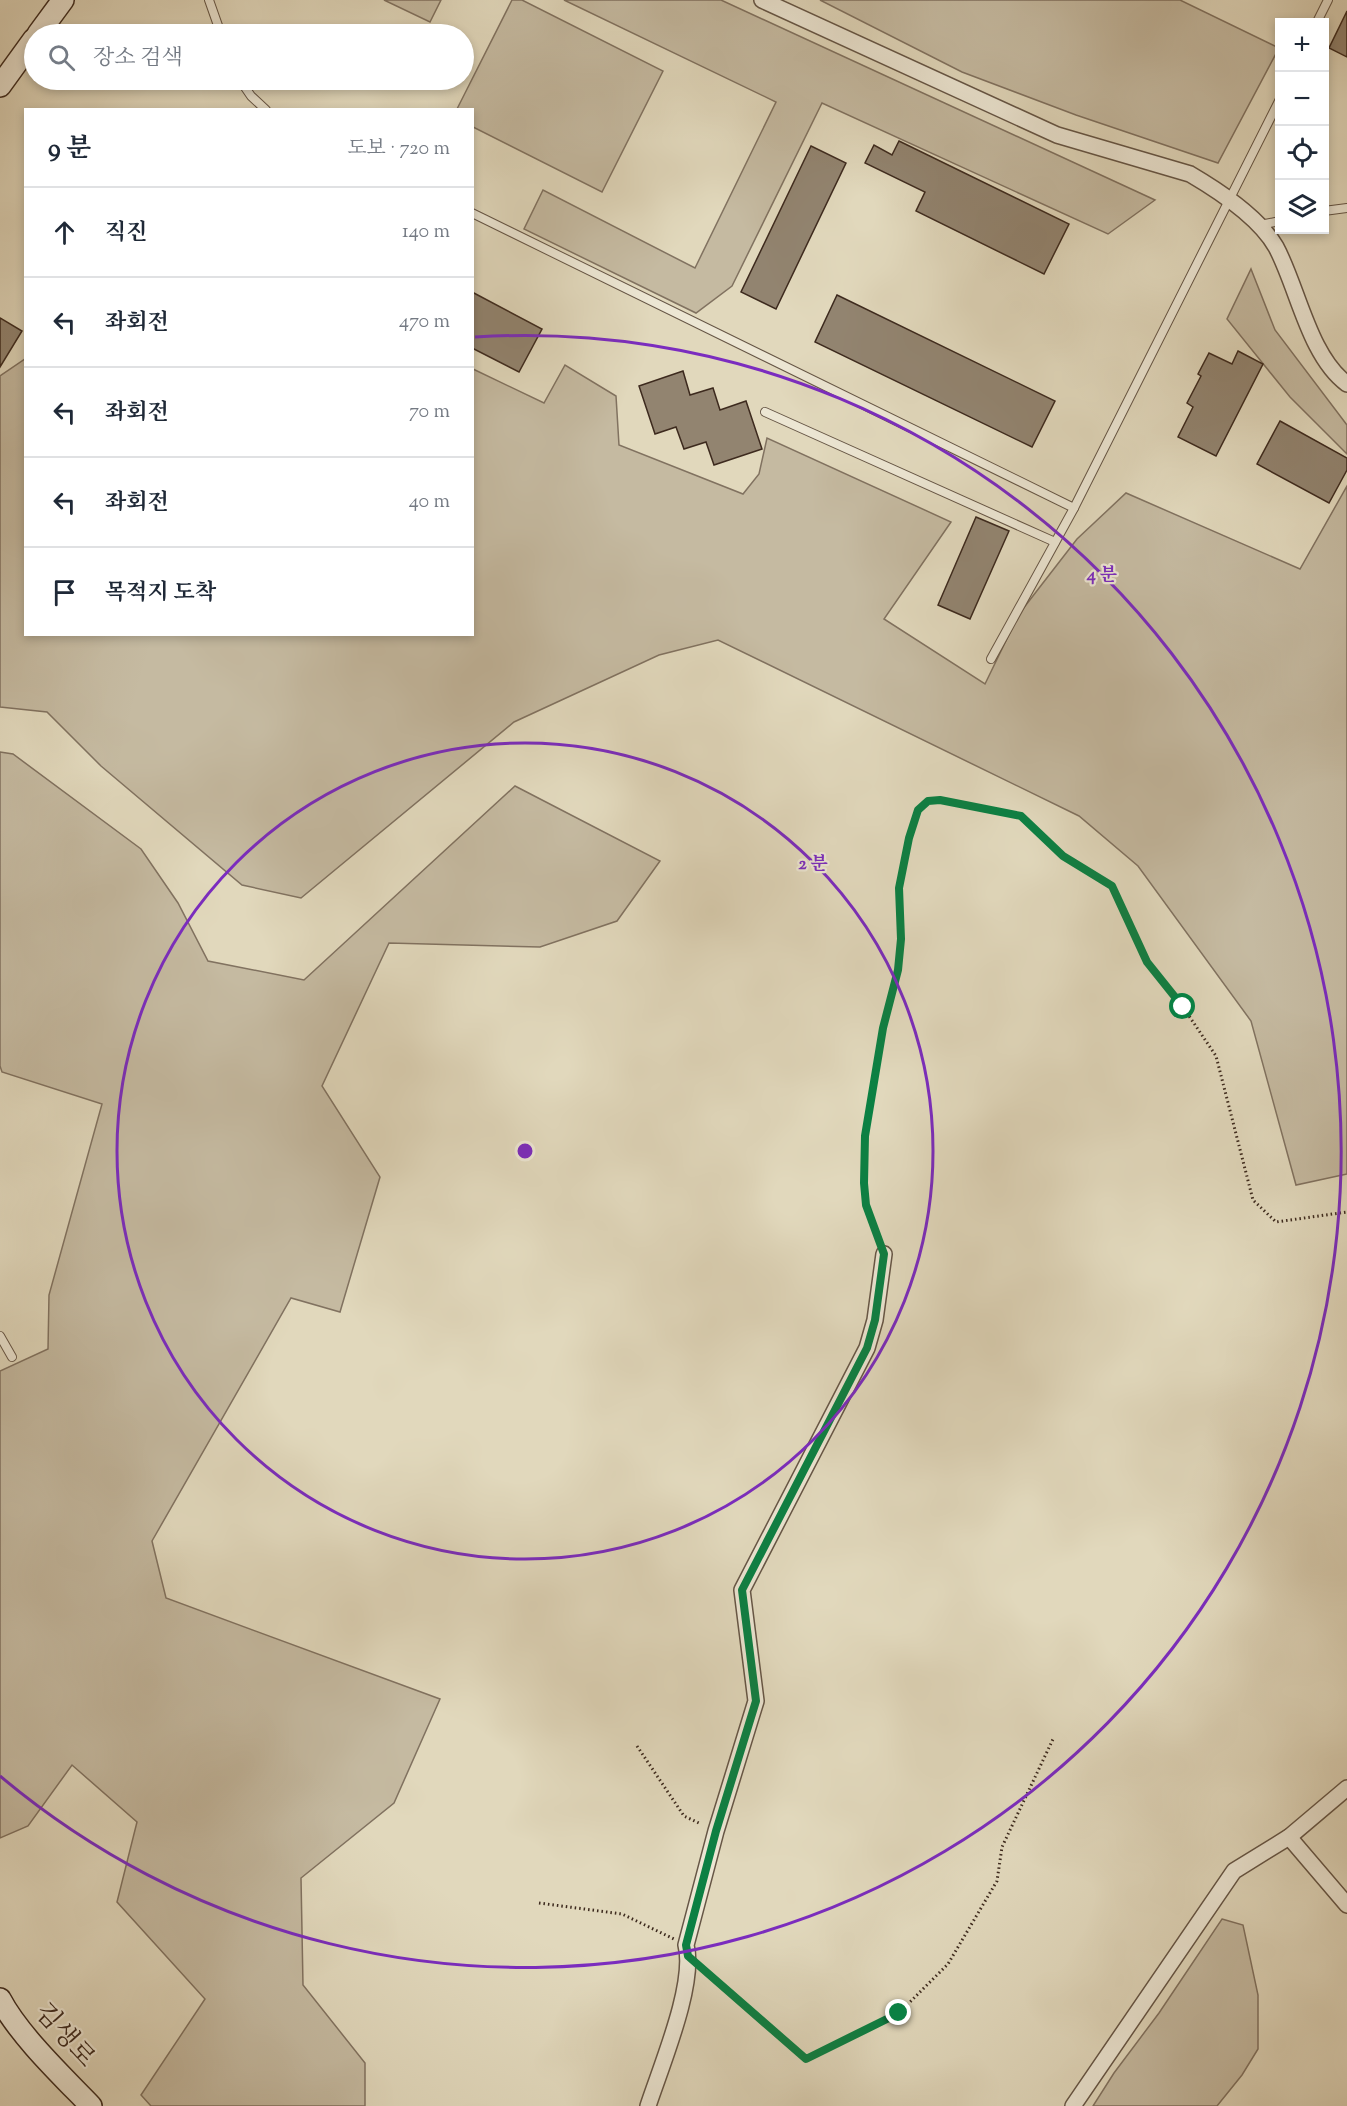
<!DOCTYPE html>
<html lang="ko">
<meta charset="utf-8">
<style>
body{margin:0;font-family:"Sorts Mill Goudy","Noto Serif KR",serif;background:#f6f6f7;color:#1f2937}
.controls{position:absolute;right:18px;top:18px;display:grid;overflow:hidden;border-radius:0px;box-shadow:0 3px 9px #0003}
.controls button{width:54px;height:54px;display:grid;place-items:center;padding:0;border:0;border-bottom:2px solid #e0e1e3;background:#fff;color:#1f2937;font:30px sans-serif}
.stop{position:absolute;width:18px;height:18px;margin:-14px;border:4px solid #0b8043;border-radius:50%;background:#fff}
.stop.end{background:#0b8043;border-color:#fff;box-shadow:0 2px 6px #0008}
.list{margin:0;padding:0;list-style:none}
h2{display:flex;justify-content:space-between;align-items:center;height:78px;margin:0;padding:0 24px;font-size:26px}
h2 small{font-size:20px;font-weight:400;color:#747a83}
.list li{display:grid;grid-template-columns:39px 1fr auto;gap:18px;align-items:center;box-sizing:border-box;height:90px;padding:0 24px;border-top:2px solid #e0e1e3}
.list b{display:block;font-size:22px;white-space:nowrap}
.list em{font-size:20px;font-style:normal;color:#747a83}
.icon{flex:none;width:33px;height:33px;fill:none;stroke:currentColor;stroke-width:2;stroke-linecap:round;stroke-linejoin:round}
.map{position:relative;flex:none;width:1347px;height:2106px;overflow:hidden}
.search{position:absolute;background:#fff;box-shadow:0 3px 9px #0003;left:24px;top:24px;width:450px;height:66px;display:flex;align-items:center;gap:15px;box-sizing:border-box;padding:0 21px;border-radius:33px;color:#747a83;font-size:22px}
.panel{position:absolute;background:#fff;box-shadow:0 3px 9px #0003;left:24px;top:108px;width:450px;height:528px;border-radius:0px}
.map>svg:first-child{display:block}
.green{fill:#c5baa1;stroke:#817260;stroke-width:1.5}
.building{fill:#928470;stroke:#3d2a1e;stroke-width:1.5}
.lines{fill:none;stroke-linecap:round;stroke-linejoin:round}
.lane-casing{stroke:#665646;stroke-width:10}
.street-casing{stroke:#665646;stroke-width:18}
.secondary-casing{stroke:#3d2a1e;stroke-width:24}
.path{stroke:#3d2a1e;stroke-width:3;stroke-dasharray:1.5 3;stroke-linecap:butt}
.lane{stroke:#ece6d3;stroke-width:8}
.street{stroke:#ece6d3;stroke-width:15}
.secondary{stroke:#ece6d3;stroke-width:21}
.route{stroke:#0b8043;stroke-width:8}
.ring{fill:none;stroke:#7b2cbf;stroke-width:3}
.labels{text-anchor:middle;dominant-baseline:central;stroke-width:4.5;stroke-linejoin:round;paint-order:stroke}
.street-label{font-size:26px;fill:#3d2a1e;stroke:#ece6d3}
.centre{fill:#7b2cbf;stroke:#ece6d3;stroke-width:3}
.ring-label{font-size:18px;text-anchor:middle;font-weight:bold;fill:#7b2cbf;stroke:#ece6d3;stroke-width:4.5;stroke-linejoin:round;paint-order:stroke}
</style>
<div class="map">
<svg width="1347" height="2106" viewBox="0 0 1347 2106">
<rect width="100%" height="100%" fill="#e1d8bc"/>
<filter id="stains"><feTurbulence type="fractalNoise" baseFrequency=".00333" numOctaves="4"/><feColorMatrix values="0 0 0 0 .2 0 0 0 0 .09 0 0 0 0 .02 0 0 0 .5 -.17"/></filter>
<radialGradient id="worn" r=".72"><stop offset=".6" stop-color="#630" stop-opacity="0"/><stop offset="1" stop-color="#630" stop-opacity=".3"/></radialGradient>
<!-- green -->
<g class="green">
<path d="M384,0H441L430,22Z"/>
<path d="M512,0H522L663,71L602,192L473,127L472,110L457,109Z"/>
<path d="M564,0H721L1155,200L1108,234L822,103L732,286L696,313L524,229L543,190L695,268L776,102Z"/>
<path d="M820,0H1180L1279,48L1218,163L1076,115L962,72Z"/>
<path d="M1251,269L1275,330L1347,425V454L1290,397L1227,319Z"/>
<path d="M25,359L26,634H472L473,369L544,403L565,365L616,396L619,445L743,494L759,474L767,438L951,522L884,619L985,684L1019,614L1077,539L1126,493L1300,569L1347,486V1174L1296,1185L1251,1021L1138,866L1079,816L718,640L659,655L514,722L301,898L242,885L101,766L47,712L0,707V376Z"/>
<path d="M0,752L13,754L141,849L178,903L208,961L304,980L515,786L660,861L617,921L540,947L389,943L322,1086L380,1177L340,1312L291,1298L152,1541L166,1598L440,1699L394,1803L301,1878L303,1985L365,2063V2106H151L141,2095L205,1999L117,1902L137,1822L72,1765L28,1826L0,1838V1371L48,1349L49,1295L102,1104L2,1072L0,1066Z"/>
<path d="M1222,1919L1243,1925L1258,1995V2049L1242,2075L1217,2106H1093L1114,2073L1159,2013Z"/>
</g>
<!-- building -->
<g class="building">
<path d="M1347,11V57L1329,48Z"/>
<path d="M899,141L1069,224L1044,274L916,211L925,192L865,163L874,145L892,155Z"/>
<path d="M811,146L846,163L776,309L741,292Z"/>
<path d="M472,292L542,329L519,372L472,348Z"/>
<path d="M837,295L1055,401L1032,447L815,342Z"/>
<path d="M0,318L22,331L0,367Z"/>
<path d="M1238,351L1263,364L1216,456L1178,437L1193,407L1187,403L1201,376L1198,374L1209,353L1232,364Z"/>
<path d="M683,371L690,395L713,388L720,410L746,401L762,449L714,465L706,442L684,449L676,427L655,434L639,386Z"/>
<path d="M1280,421L1347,458V470L1329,503L1257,464Z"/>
<path d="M976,517L1009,531L970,619L938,605Z"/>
</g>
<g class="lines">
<!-- lane casing -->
<g class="lane-casing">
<g id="lane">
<path d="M209,0L221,34"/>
<path d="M1317,22L1328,0"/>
<path d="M240,80L251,96L266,110"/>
<path d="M1324,211L1347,208"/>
<path d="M472,213L1074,508L1280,99"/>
<path d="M1260,225L1280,221"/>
<path d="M765,412L1055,542"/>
<path d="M991,659L1074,508"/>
<path d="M0,1336L12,1357"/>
</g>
</g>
<!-- street casing -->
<g class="street-casing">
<g id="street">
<path d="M762,0L1057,135L1190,174C1219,191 1259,217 1276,247C1298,288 1309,356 1347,384"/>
<path d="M1289,1837L1347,1905"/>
<path d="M648,2106C661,2066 696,1984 686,1945L716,1831L756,1701L742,1590L867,1348L875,1320L884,1254"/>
<path d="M1073,2106L1234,1871L1289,1837L1347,1788"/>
</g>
</g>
<!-- secondary casing -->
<g class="secondary-casing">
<g id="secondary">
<path d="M38,34L63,0"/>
<path d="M0,86L34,39"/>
<path d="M0,1999C19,2035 62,2076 91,2106"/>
</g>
</g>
<!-- path -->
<g class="path">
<path d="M879,1240L866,1205L864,1183L865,1136L883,1028L898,971L901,939L899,888L909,838L918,810L928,801L940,800L1021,816L1063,856L1112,886L1147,962L1183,1007L1216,1056L1253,1200L1276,1222L1347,1212"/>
<path d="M637,1746L684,1816L701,1824"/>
<path d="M539,1903L622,1914L674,1939"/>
<path d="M703,1969L806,2059L899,2013L948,1964L997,1881L1002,1847L1054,1737"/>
</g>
<!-- lane -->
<use href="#lane" class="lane"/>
<!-- street -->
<use href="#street" class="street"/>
<!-- secondary -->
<use href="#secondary" class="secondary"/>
</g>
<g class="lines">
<!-- route -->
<path class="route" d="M899,2013L806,2059L688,1956L686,1945L716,1831L756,1701L742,1590L867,1348L875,1320L884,1254L866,1205L864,1183L865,1136L883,1028L898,970L901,939L899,888L909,838L918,810L928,801L940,800L1021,816L1063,856L1112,886L1147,962L1183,1007"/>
</g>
<!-- distance rings -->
<g class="ring">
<circle cx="525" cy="1151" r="408"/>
<path d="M475 337A816 816 0 1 1 0 1776"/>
</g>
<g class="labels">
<!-- street labels -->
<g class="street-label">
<text transform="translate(64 2036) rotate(48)">김생로</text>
</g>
</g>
<circle cx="525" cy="1151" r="9" class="centre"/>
<g class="ring-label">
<text x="1102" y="580">4 분</text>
<text x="813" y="869">2 분</text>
</g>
<rect width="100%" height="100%" filter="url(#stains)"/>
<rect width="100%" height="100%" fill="url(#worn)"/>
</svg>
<div class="controls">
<button>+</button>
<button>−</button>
<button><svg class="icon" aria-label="locate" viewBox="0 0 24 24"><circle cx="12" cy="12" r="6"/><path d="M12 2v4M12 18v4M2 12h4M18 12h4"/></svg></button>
<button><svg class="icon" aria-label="layers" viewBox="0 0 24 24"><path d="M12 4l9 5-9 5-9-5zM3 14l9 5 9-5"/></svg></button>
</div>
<div class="stop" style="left:1183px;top:1007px"></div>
<div class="stop end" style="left:899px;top:2013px"></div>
<div class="search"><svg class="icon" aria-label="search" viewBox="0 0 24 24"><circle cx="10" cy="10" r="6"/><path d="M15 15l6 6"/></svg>장소 검색</div>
<section class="panel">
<h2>9 분<small>도보 · 720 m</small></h2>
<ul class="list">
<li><svg class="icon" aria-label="ahead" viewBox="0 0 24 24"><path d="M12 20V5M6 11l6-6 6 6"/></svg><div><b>직진</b></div><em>140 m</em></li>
<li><svg class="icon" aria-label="left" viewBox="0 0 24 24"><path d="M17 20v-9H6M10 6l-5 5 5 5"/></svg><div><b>좌회전</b></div><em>470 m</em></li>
<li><svg class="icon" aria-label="left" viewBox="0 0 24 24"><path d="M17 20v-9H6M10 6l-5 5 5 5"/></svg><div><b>좌회전</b></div><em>70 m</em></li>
<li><svg class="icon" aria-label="left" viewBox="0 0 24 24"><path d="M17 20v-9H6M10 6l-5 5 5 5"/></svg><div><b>좌회전</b></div><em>40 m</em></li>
<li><svg class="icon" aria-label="arrive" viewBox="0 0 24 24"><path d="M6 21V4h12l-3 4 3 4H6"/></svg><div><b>목적지 도착</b></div></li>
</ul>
</section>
</div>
